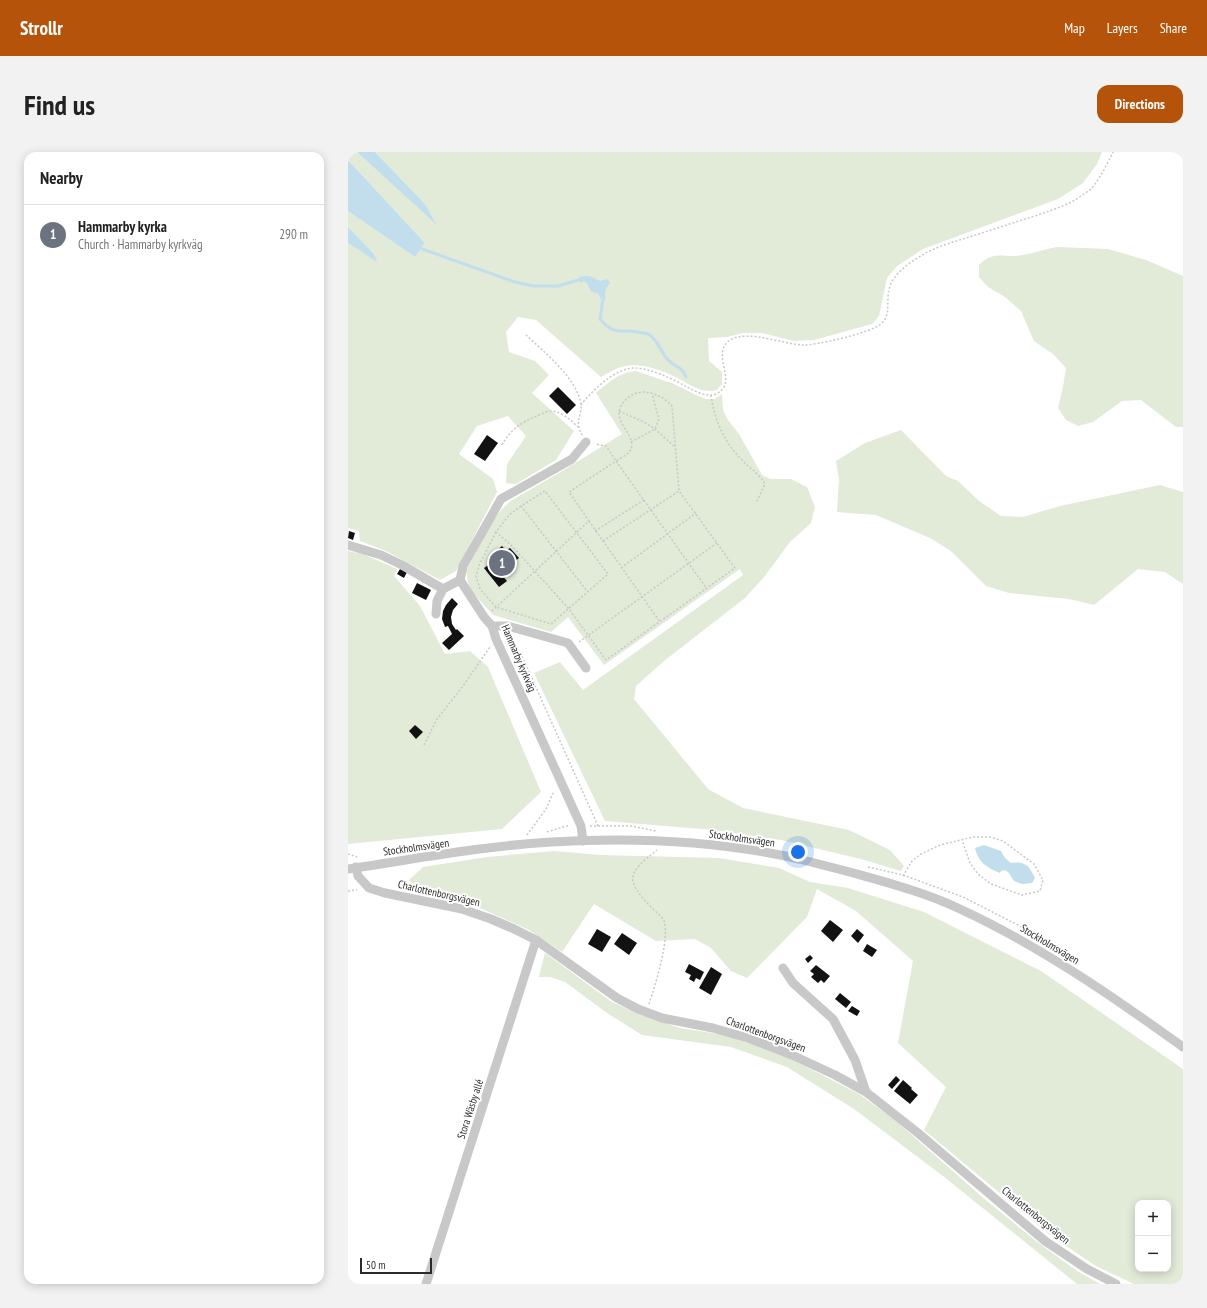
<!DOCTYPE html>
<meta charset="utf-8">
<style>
body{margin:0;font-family:"PT Sans Narrow",sans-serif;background:#f2f2f2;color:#222}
.controls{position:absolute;right:12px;bottom:12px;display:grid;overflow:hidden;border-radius:8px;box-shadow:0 2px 10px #0003}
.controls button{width:36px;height:36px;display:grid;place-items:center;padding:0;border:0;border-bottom:1px solid #e0e0e0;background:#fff;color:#222;font:20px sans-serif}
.scale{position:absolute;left:12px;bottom:10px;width:72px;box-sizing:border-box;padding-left:4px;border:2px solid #2b2b2b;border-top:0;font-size:11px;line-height:14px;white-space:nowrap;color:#2b2b2b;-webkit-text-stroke:3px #fff;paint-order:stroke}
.you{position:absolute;left:450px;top:700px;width:14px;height:14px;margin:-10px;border:3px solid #fff;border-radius:50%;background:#1a73e8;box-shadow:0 0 0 6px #1a73e833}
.badge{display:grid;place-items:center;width:26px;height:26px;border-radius:50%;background:#b45309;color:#fff;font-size:13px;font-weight:700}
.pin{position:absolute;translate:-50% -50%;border:2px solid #fff;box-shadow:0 1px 4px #0006}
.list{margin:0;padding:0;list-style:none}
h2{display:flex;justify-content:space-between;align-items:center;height:52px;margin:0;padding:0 16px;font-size:17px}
h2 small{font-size:13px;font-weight:400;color:#767676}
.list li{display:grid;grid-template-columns:26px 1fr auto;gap:12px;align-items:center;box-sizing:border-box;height:60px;padding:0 16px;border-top:1px solid #e0e0e0}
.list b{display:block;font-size:15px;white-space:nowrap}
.list p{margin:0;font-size:13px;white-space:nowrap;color:#767676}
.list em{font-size:13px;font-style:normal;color:#767676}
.map{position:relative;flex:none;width:835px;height:1132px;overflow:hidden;border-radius:12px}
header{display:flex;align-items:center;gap:24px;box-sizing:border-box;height:56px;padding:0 20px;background:#b45309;color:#fff}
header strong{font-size:19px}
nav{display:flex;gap:22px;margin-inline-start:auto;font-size:14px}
.intro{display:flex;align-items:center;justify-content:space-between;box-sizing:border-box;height:96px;padding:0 24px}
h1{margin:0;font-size:28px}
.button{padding:10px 18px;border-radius:12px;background:#b45309;color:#fff;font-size:14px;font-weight:700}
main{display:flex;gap:24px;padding:0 24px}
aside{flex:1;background:#fff;border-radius:12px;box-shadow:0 2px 10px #0003}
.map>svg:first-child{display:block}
.green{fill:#e2ead8;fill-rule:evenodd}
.water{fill:#c2ddec}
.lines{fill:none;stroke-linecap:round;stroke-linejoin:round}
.stream{stroke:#c2ddec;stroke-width:3}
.building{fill:#121212}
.path{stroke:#c8c8c8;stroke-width:1.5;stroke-dasharray:2 2;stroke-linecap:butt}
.minor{stroke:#c8c8c8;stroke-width:9}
.labels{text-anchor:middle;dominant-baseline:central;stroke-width:4;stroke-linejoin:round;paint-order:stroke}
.street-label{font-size:11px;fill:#2b2b2b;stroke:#fff}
</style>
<header>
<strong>Strollr</strong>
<nav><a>Map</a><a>Layers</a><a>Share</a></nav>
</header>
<div class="intro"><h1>Find us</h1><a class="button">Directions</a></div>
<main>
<aside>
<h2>Nearby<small></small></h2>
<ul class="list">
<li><span class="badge" style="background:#6b7280">1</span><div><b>Hammarby kyrka</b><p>Church · Hammarby kyrkväg</p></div><em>290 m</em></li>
</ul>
</aside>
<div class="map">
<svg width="835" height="1132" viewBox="0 0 835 1132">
<rect width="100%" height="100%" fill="#fff"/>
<!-- green -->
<g class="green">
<path d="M0,0H9L88,71L77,52L27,0H754L749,12L735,31L710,47L575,97L549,114L539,126L531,164L524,172L466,188L446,189L414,181H395L379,185L360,186L361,209L374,220V232L369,238C356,241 347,236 335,229C317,219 293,209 273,215C266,217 259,222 253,225L188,168L170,165L158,180L161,200L187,209L201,223L184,241L226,279L208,308L168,332L158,331L159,312L178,284L160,264L129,274L111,302L145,327L149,340L108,419L92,428L38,399L12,389L11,379L0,376V91L28,109L26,102L0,75V59L67,105L77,91L0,8Z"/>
<path d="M709,95L760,97L798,108L835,124V275H828L793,248L774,249L745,270L730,274L718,268L710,256L715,235L718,216L705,202L686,189L673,159L657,145L640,135L631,125V113C647,97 656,107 675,103C686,101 698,97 709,95Z"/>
<path d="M288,219L326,232L348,243L358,247H367L374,242L375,258L380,268L391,282L414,323L422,327H443L459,335L467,355L463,371L442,390L416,425L397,446L316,509L288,534L286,547L360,637L395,656L501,678L542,698L556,714L553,719L513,707L433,688L366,678L257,669L186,521L212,510L235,538L395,423L392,417L256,513L220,465L203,480L145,463L124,440L120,430L118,419L144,370L154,357L164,348L216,318L274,282L248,241C263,229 268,222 288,219Z"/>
<path d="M553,278L598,324L610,329L631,349L653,364L675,365L712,354L812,333L835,340V432L817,420L790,417L746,453L721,447L661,441L638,434L603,399L582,386L528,363L489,360L491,327L488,309L517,291Z"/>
<path d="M0,399L15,402L49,417L46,424L72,454L97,502L122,499L140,515L193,640L154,677L0,692Z"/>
<path d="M206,699L253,703L371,706L431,716L462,730L500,736L576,760L693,819L835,917V1132H786L748,1114L702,1083L576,978L598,935L550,891L565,809L508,759L469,737L459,765L399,826L383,819L363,796L347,787L308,789L246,752L214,800L181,778L114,748L67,736L61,728L75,715L139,705ZM790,1051H820V1117H790Z"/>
<path d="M197,801L264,850L293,863L332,876L377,883L409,894L443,907L511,942L548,969L633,1044L688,1089L729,1119L752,1132H729L595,1024L506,957L439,915L383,895L294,883L259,861L217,830L202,825H191Z"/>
</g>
<!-- water -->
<g class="water">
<path d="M9,0H27L77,52L89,73Z"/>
<path d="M0,8L77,91L67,105L0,59Z"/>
<path d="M0,75L26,102L29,110L0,91Z"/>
<path d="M236,124H241L252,129L260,127L262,131C257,137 256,139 258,147H253L251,142L243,139L239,131L236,129L232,131L231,125Z"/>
<path d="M636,693L653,699L657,706L663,711C678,709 681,714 687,726L684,731L674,732L666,729L661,721L657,718L653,719L652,721C639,716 630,710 627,696Z"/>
</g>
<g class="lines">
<!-- stream -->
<g class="stream">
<path d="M74,97L167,130L185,134H210L234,127"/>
<path d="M253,143L255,147L252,167C266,184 272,177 290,180C293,181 297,181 300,182C310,187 313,201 320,208C328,216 334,214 338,225"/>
</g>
</g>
<!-- building -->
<g class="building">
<path d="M210,235L228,253L219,262L201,244Z"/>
<path d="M139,283L150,291L137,309L126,302Z"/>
<path d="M1,379L7,381L5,388L0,386Z"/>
<path d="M154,394L158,399L162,396L171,406L152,421L159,429L151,435L136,416L151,405L147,400Z"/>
<path d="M52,417L59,420L56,426L49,422Z"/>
<path d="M69,431L83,438L78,448L64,441Z"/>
<path d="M104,446L110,452L105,458L103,465L104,472L108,478L109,477L116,484L101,498L94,491L104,482L100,474L97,475L94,467L95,459L98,453Z"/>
<path d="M67,573L75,580L68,587L61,579Z"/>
<path d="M482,768L495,778L485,790L473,779Z"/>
<path d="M249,777L263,785L254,800L240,792Z"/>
<path d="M509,777L516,783L510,791L503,784Z"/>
<path d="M274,781L289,791L281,803L266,792Z"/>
<path d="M519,792L529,798L524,805L515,799Z"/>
<path d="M462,803L465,806L460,811L457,807Z"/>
<path d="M341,812L356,820L352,828L348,826L346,830L341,827L343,823L337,820Z"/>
<path d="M468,813L482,824L476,831L473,828L470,831L463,825L466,822L462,819Z"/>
<path d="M363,815L374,822L363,843L351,836Z"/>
<path d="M492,841L503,850L498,856L487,847Z"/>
<path d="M504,854L512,859L509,864L500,859Z"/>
<path d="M548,924L552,928L544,937L540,933Z"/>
<path d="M555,928L564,936L563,937L570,943L562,952L546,939Z"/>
</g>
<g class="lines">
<!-- path -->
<g class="path">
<path d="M178,183C196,200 230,227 233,253C234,266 226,268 234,283"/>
<path d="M363,243C366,267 376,290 393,307C401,316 411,321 417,332L408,351"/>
<path d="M233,253C243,239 270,214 288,216C304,217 325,227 339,235C347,239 359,246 368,242C392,231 361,202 382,188C401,177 436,193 456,193C470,193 514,182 526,176C547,167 536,151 542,134C547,120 564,109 576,102C590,94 606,90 621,85C644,78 667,70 690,63C706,57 719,54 733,44C737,41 741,39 744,36C753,25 759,12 765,0"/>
<path d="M271,259L296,270L307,277L326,294"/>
<path d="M283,290L307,277L311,267L304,242"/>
<path d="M154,293C163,277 172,271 189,264C193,262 199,259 203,259C213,259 224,269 230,275"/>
<path d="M173,354L161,363L148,380L164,394L221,457L258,508L387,416L331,339L324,254C318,247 312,244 303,241C295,239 289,240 282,244C254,266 289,279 283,297C281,302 273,306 268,309L258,294L247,292"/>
<path d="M241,369L312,470"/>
<path d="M247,379L296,348"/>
<path d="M148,380L132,411L128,424L132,437L148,455L203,472L260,422L197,339L173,354L239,439"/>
<path d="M255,389L331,339"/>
<path d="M273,416L348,361"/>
<path d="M144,459L241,369L221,340L268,309L359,437"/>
<path d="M160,490L174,504L250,674"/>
<path d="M231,490L369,391"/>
<path d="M76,593L89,567L115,534L142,495"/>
<path d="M242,674H283L308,679"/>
<path d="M199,680L218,674H222"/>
<path d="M179,683L198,657L206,639"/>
<path d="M377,684L395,687"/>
<path d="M0,702L9,705"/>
<path d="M520,715L555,723L615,745L672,774L731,812"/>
<path d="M555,724L564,709L573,702L592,693L625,685H642L655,689L686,712L695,728L692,739L674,743L643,732L630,722L622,711L614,688"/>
<path d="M0,739L9,738"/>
<path d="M301,852C307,834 322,787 316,769C314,764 307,759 303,755C276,727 280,721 309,698"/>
</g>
<!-- minor -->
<g class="minor">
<path d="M0,393L33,403L54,413L95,437L112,428"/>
<path d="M88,462L89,449L95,437"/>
<path d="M144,474H160L220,491L238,516"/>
<path d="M235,689L233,674L148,487L144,474L136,465L112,428L115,414L153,347L224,307L238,290"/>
<path d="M8,715L10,724L21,736L37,741L114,757L143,767L166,777L188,788L269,846L290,857L314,866L365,876L400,886L444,903L487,923L518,940L570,981L697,1089L739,1117L768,1132"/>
<path d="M0,717C67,707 135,694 203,690C284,685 372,689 451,707C467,711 482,715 498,719C537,730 576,740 612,757C692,794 764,844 835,895"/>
<path d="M435,816L445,831L485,867L507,908L518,940"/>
<path d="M78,1132L188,788"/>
</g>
</g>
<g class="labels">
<!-- street labels -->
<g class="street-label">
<text transform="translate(171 506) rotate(67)">Hammarby kyrkväg</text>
<text transform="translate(394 686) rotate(8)">Stockholmsvägen</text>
<text transform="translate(68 695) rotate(-8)">Stockholmsvägen</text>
<text transform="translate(91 741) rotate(13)">Charlottenborgsvägen</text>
<text transform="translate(702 792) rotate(31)">Stockholmsvägen</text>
<text transform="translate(418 882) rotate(20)">Charlottenborgsvägen</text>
<text transform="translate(122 957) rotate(-72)">Stora Wäsby allé</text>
<text transform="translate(688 1063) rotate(39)">Charlottenborgsvägen</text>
</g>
</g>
</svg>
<div class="controls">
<button>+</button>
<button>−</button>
</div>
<div class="scale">50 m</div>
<div class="you"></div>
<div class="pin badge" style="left:154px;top:411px;background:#6b7280">1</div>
</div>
</main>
